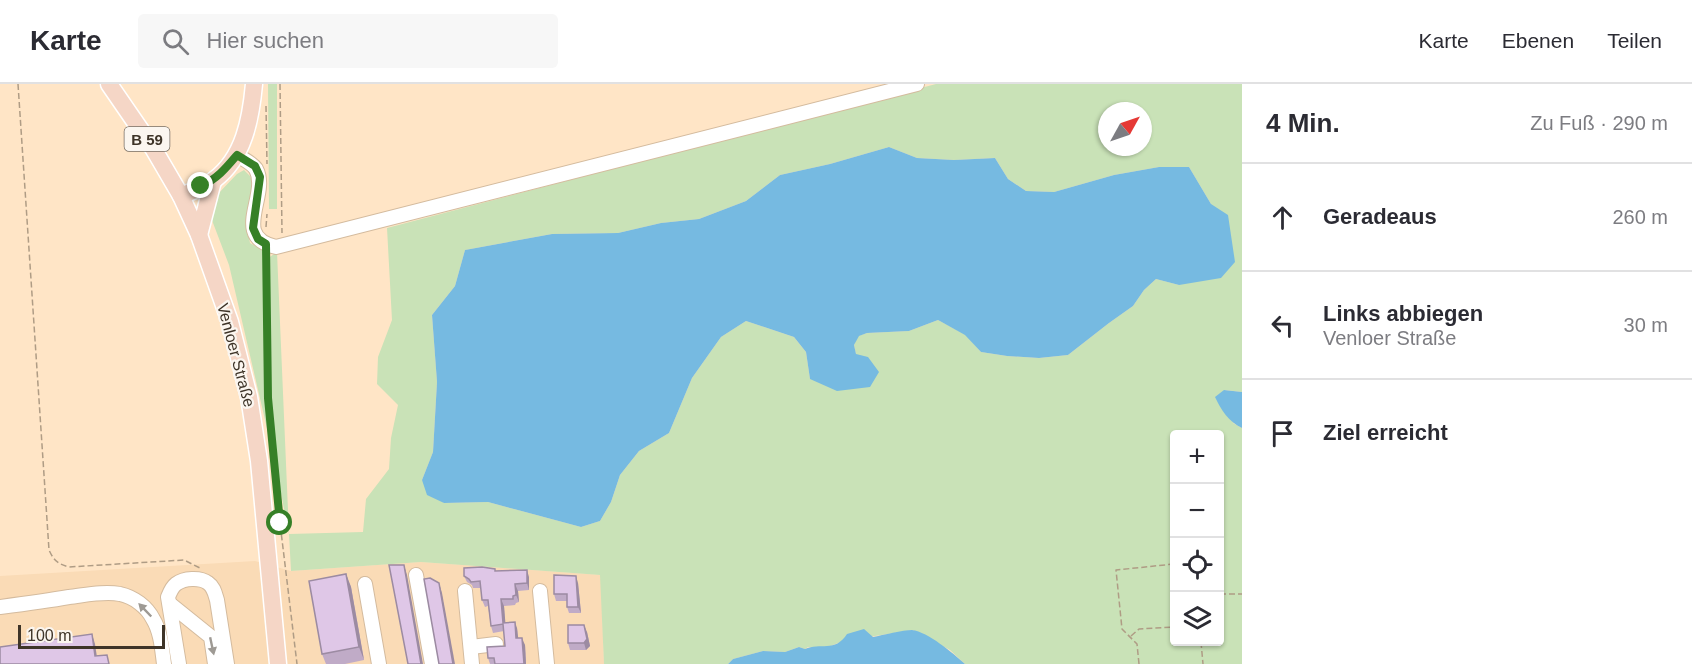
<!DOCTYPE html>
<html lang="de">
<meta charset="utf-8">
<style>
body{margin:0;font-family:Arial,sans-serif;background:#f7f7f7;color:#2b2b33}
.controls{position:absolute;right:18px;bottom:18px;display:grid;overflow:hidden;border-radius:6px;box-shadow:0 2px 4px #0004}
.controls button{width:54px;height:54px;display:grid;place-items:center;padding:0;border:0;border-bottom:2px solid #e1e1e2;background:#fff;color:#2b2b33;font:30px sans-serif}
.compass{position:absolute;left:1098px;top:18px;width:54px;height:54px;border-radius:50%;background:#fff;box-shadow:0 2px 4px #0004;rotate:50deg}
.scale{position:absolute;left:18px;bottom:15px;width:147px;box-sizing:border-box;padding-left:6px;border:3px solid #3e3428;border-top:0;font-size:16px;line-height:21px;white-space:nowrap;color:#3e3428;-webkit-text-stroke:4px #fbf6f0;paint-order:stroke}
.stop{position:absolute;width:18px;height:18px;margin:-14px;border:4px solid #368027;border-radius:50%;background:#fff}
.stop.end{background:#368027;border-color:#fff;box-shadow:0 2px 6px #0008}
.list{margin:0;padding:0;list-style:none}
h2{display:flex;justify-content:space-between;align-items:center;height:78px;margin:0;padding:0 24px;font-size:26px}
h2 small{font-size:20px;font-weight:400;color:#7c7c81}
.list li{display:grid;grid-template-columns:39px 1fr auto;gap:18px;align-items:center;box-sizing:border-box;height:108px;padding:0 24px;border-top:2px solid #e1e1e2}
.list b{display:block;font-size:22px;white-space:nowrap}
.list p{margin:0;font-size:20px;white-space:nowrap;color:#7c7c81}
.list em{font-size:20px;font-style:normal;color:#7c7c81}
.icon{flex:none;width:33px;height:33px;fill:none;stroke:currentColor;stroke-width:2;stroke-linecap:round;stroke-linejoin:round}
.map{position:relative;flex:none;width:1242px;height:580px;overflow:hidden}
header{display:flex;align-items:center;gap:36px;box-sizing:border-box;height:84px;padding:0 30px;background:#fff;border-bottom:2px solid #e1e1e2}
header strong{font-size:28px}
nav{display:flex;gap:33px;margin-inline-start:auto;font-size:21px}
.search{width:420px;height:54px;background:#f7f7f7;display:flex;align-items:center;gap:15px;box-sizing:border-box;padding:0 21px;border-radius:6px;color:#7c7c81;font-size:22px}
main{display:flex}
aside{flex:1;background:#fff}
.map>svg:first-child{display:block}
.built{fill:#fadbb6}
.green{fill:#c9e2b7;fill-rule:evenodd}
.water{fill:#76bae1}
.lines{fill:none;stroke-linecap:round;stroke-linejoin:round}
.minor-casing{stroke:#d4bb9e;stroke-width:16}
.major-casing{stroke:#fff;stroke-width:19}
.path{stroke:#af9c85;stroke-width:1.5;stroke-dasharray:6 3;stroke-linecap:butt}
.minor{stroke:#fff;stroke-width:14}
.major{stroke:#f5d6c6;stroke-width:16}
.wall{fill:#c0abc7}
.shaded-wall{fill:#9c8ba2}
.building{fill:#dfc7e7;stroke:#9c8ba2;stroke-width:1.5}
.oneway{fill:#9e9a94}
.route{stroke:#368027;stroke-width:8}
.labels{text-anchor:middle;dominant-baseline:central;stroke-width:4.5;stroke-linejoin:round;paint-order:stroke}
.shield{fill:#fbf6f0;stroke:#776e64;stroke-width:1.5}
.shield-label{font-size:15px;font-weight:bold;fill:#3e3428}
.street-label{font-size:16px;fill:#3e3428;stroke:#fbf6f0}
</style>
<header>
<strong>Karte</strong>
<div class="search"><svg class="icon" aria-label="search" viewBox="0 0 24 24"><circle cx="10" cy="10" r="6"/><path d="M15 15l6 6"/></svg>Hier suchen</div>
<nav><a>Karte</a><a>Ebenen</a><a>Teilen</a></nav>
</header>
<main>
<div class="map">
<svg width="1242" height="580" viewBox="0 0 1242 580">
<rect width="100%" height="100%" fill="#ffe5c6"/>
<!-- built -->
<path class="built" d="M255,477L291,487L421,478L601,491L604,580H0V492Z"/>
<!-- green -->
<g class="green">
<path d="M268,0H277V125H269Z"/>
<path d="M936,0H1242V308L1225,306L1233,339L1242,344V580H965L950,566L913,546L843,557L828,563H808L805,565L799,563L785,568L763,567L733,575L728,580H604L600,491L421,478L291,487L289,450L275,379L229,181L210,131L216,112L237,90L244,86L250,92L253,100L247,142L250,159L264,167V177L277,168L289,450L363,448L366,415L389,385L391,354L398,321L377,300L378,273L392,236L387,144ZM1107,27H1143V63H1107ZM889,63L917,74L954,76L995,74L1008,95L1026,107L1054,108L1114,91L1159,83H1189L1211,120L1179,201L1156,195L1144,206L1133,222L1109,239L1068,271L1039,274L1007,272L981,268L966,251L938,236L909,247L867,249L858,252L854,261L856,271L810,295L806,268L794,253L746,237L721,253L692,294L669,349L639,367L620,391L611,418L600,437L581,443L488,418L444,419L422,396L433,368L437,298L432,231L455,202L465,166L552,150L618,149L661,139L699,135L746,117L780,91L830,80ZM1174,350H1220V558H1174Z"/>
</g>
<!-- water -->
<g class="water">
<path d="M889,63L917,74L954,76L995,74L1008,95L1026,107L1054,108L1114,91L1159,83H1189L1211,120L1228,131L1235,178L1221,194L1179,201L1156,195L1144,206L1133,222L1109,239L1068,271L1039,274L1007,272L981,268L965,251L938,236L909,247L867,249L859,252L854,261L856,270L868,273L879,288L870,303L837,307L810,295L806,268L794,253L746,237L721,253L692,294L669,349L639,367L620,391L611,418L600,437L581,443L488,418L444,419L427,411L422,396L433,368L437,298L432,231L455,202L465,166L552,150L618,149L661,139L699,135L746,117L780,91L830,80Z"/>
<path d="M1224,306L1242,308V344C1229,338 1221,326 1215,313Z"/>
<path d="M864,545L873,553C883,551 903,546 912,546C928,548 953,569 965,580H728L733,575L763,567L785,568L799,563L805,565C820,558 835,569 847,550Z"/>
</g>
<g class="lines">
<!-- minor casing -->
<g class="minor-casing">
<g id="minor">
<path d="M237,71C243,75 252,79 256,85C270,111 230,153 276,163L917,0"/>
<path d="M416,491L432,580"/>
<path d="M365,500L379,580"/>
<path d="M465,507L472,580"/>
<path d="M540,507L547,580"/>
<path d="M170,520L211,553L215,580"/>
<path d="M0,523C23,520 46,517 69,513C86,511 104,507 120,510C134,513 147,523 153,535C161,548 162,565 164,580"/>
<path d="M471,563L496,560"/>
<path d="M179,580L168,513C170,508 172,503 176,500C184,494 200,493 208,499C214,503 215,510 217,516L227,580"/>
</g>
</g>
<!-- major casing -->
<g class="major-casing">
<g id="major">
<path d="M109,0L153,64L181,112L199,151L230,238L249,313L259,377L278,580"/>
<path d="M181,112C192,107 205,103 214,96C244,74 251,34 254,0"/>
<path d="M199,151L213,97"/>
</g>
</g>
<!-- path -->
<g class="path">
<path d="M18,0L49,466C54,477 58,480 69,483L184,476L200,484"/>
<path d="M280,0L282,149"/>
<path d="M266,22L267,80"/>
<path d="M266,143L267,130"/>
<path d="M266,172L268,314L280,439L297,580"/>
<path d="M1220,510H1242"/>
<path d="M1131,552L1139,545L1174,543"/>
<path d="M1201,558L1203,580"/>
<path d="M1139,580L1137,560L1122,545L1116,486L1174,480"/>
</g>
<!-- minor -->
<use href="#minor" class="minor"/>
<!-- major -->
<use href="#major" class="major"/>
</g>
<!-- wall -->
<g class="wall">
<path d="M495,485V487L529,493V506L518,507L519,518L516,519L515,521L504,522L505,539L517,544L518,554L525,561L526,580H490L488,574L505,562L504,547L493,549L491,542L488,522L485,523L482,516L481,504H473L472,501L467,498L464,492Z"/>
<path d="M346,490L351,503L364,576L345,580H326L322,570Z"/>
<path d="M578,499L581,529H569L567,523V517H556L554,510Z"/>
<path d="M587,548L590,562L586,566H570L568,559Z"/>
</g>
<!-- shaded-wall -->
<g class="shaded-wall">
<path d="M404,481L407,491L423,580H421Z"/>
<path d="M527,486L529,493V506L527,499Z"/>
<path d="M346,490L351,503L364,576L359,563Z"/>
<path d="M576,492L578,499L581,529L578,523Z"/>
<path d="M439,499L442,509L455,580H453Z"/>
<path d="M515,500L518,507L519,518L516,511Z"/>
<path d="M501,515L504,522L506,546L503,539Z"/>
<path d="M515,538L517,544L519,561L516,554Z"/>
<path d="M584,541L587,548L590,562L586,566L584,559Z"/>
<path d="M92,550L95,560L98,580L95,572Z"/>
<path d="M522,554L525,561L526,580H524Z"/>
</g>
<!-- building -->
<g class="building">
<path d="M389,481H404L421,580H408Z"/>
<path d="M482,483L495,485V487L527,486V499L515,500L516,511L513,512V515H501L503,539L515,538L516,554H522L524,580H495L494,574H488L487,563L505,562L503,540L491,542L488,516H482L480,497L471,498L469,495L464,492V484Z"/>
<path d="M346,490L359,563L322,570L309,497Z"/>
<path d="M554,491L576,492L578,523H567V510H554Z"/>
<path d="M430,494L439,499L453,580H439L424,495Z"/>
<path d="M568,541H584L587,555L584,559H568Z"/>
<path d="M92,550L95,572L107,571L109,580H0V563Z"/>
</g>
<!-- one-way arrows -->
<defs><path id="oneway-solid" d="M-6-.8H1V-3.2L6.5 0L1 3.2V.8H-6Z" transform="scale(1.5)"/></defs>
<g class="oneway">
<use href="#oneway-solid" transform="translate(145 526) rotate(-134)"/>
<use href="#oneway-solid" transform="translate(212 562) rotate(78)"/>
</g>
<g class="lines">
<!-- route -->
<path class="route" d="M201,102C217,95 226,84 237,71L255,82L260,93L253,144L258,155L266,160L268,314L280,439"/>
</g>
<g class="labels">
<!-- shield labels -->
<rect class="shield" x="124.5" y="43" width="45" height="24" rx="4.5"/>
<g class="shield-label">
<text x="147" y="55">B 59</text>
</g>
<!-- street labels -->
<g class="street-label">
<text transform="translate(236 271) rotate(75)">Venloer Straße</text>
</g>
</g>
</svg>
<div class="controls">
<button>+</button>
<button>−</button>
<button><svg class="icon" aria-label="locate" viewBox="0 0 24 24"><circle cx="12" cy="12" r="6"/><path d="M12 2v4M12 18v4M2 12h4M18 12h4"/></svg></button>
<button><svg class="icon" aria-label="layers" viewBox="0 0 24 24"><path d="M12 4l9 5-9 5-9-5zM3 14l9 5 9-5"/></svg></button>
</div>
<svg class="compass" viewBox="-18 -18 36 36"><path d="M0-13l5 13h-10z" fill="#e53935"/><path d="M0 13l5-13h-10z" fill="#7c7c81"/></svg>
<div class="scale">100 m</div>
<div class="stop" style="left:280px;top:439px"></div>
<div class="stop end" style="left:201px;top:102px"></div>
</div>
<aside>
<h2>4 Min.<small>Zu Fuß · 290 m</small></h2>
<ul class="list">
<li><svg class="icon" aria-label="ahead" viewBox="0 0 24 24"><path d="M12 20V5M6 11l6-6 6 6"/></svg><div><b>Geradeaus</b></div><em>260 m</em></li>
<li><svg class="icon" aria-label="left" viewBox="0 0 24 24"><path d="M17 20v-9H6M10 6l-5 5 5 5"/></svg><div><b>Links abbiegen</b><p>Venloer Straße</p></div><em>30 m</em></li>
<li><svg class="icon" aria-label="arrive" viewBox="0 0 24 24"><path d="M6 21V4h12l-3 4 3 4H6"/></svg><div><b>Ziel erreicht</b></div></li>
</ul>
</aside>
</main>
